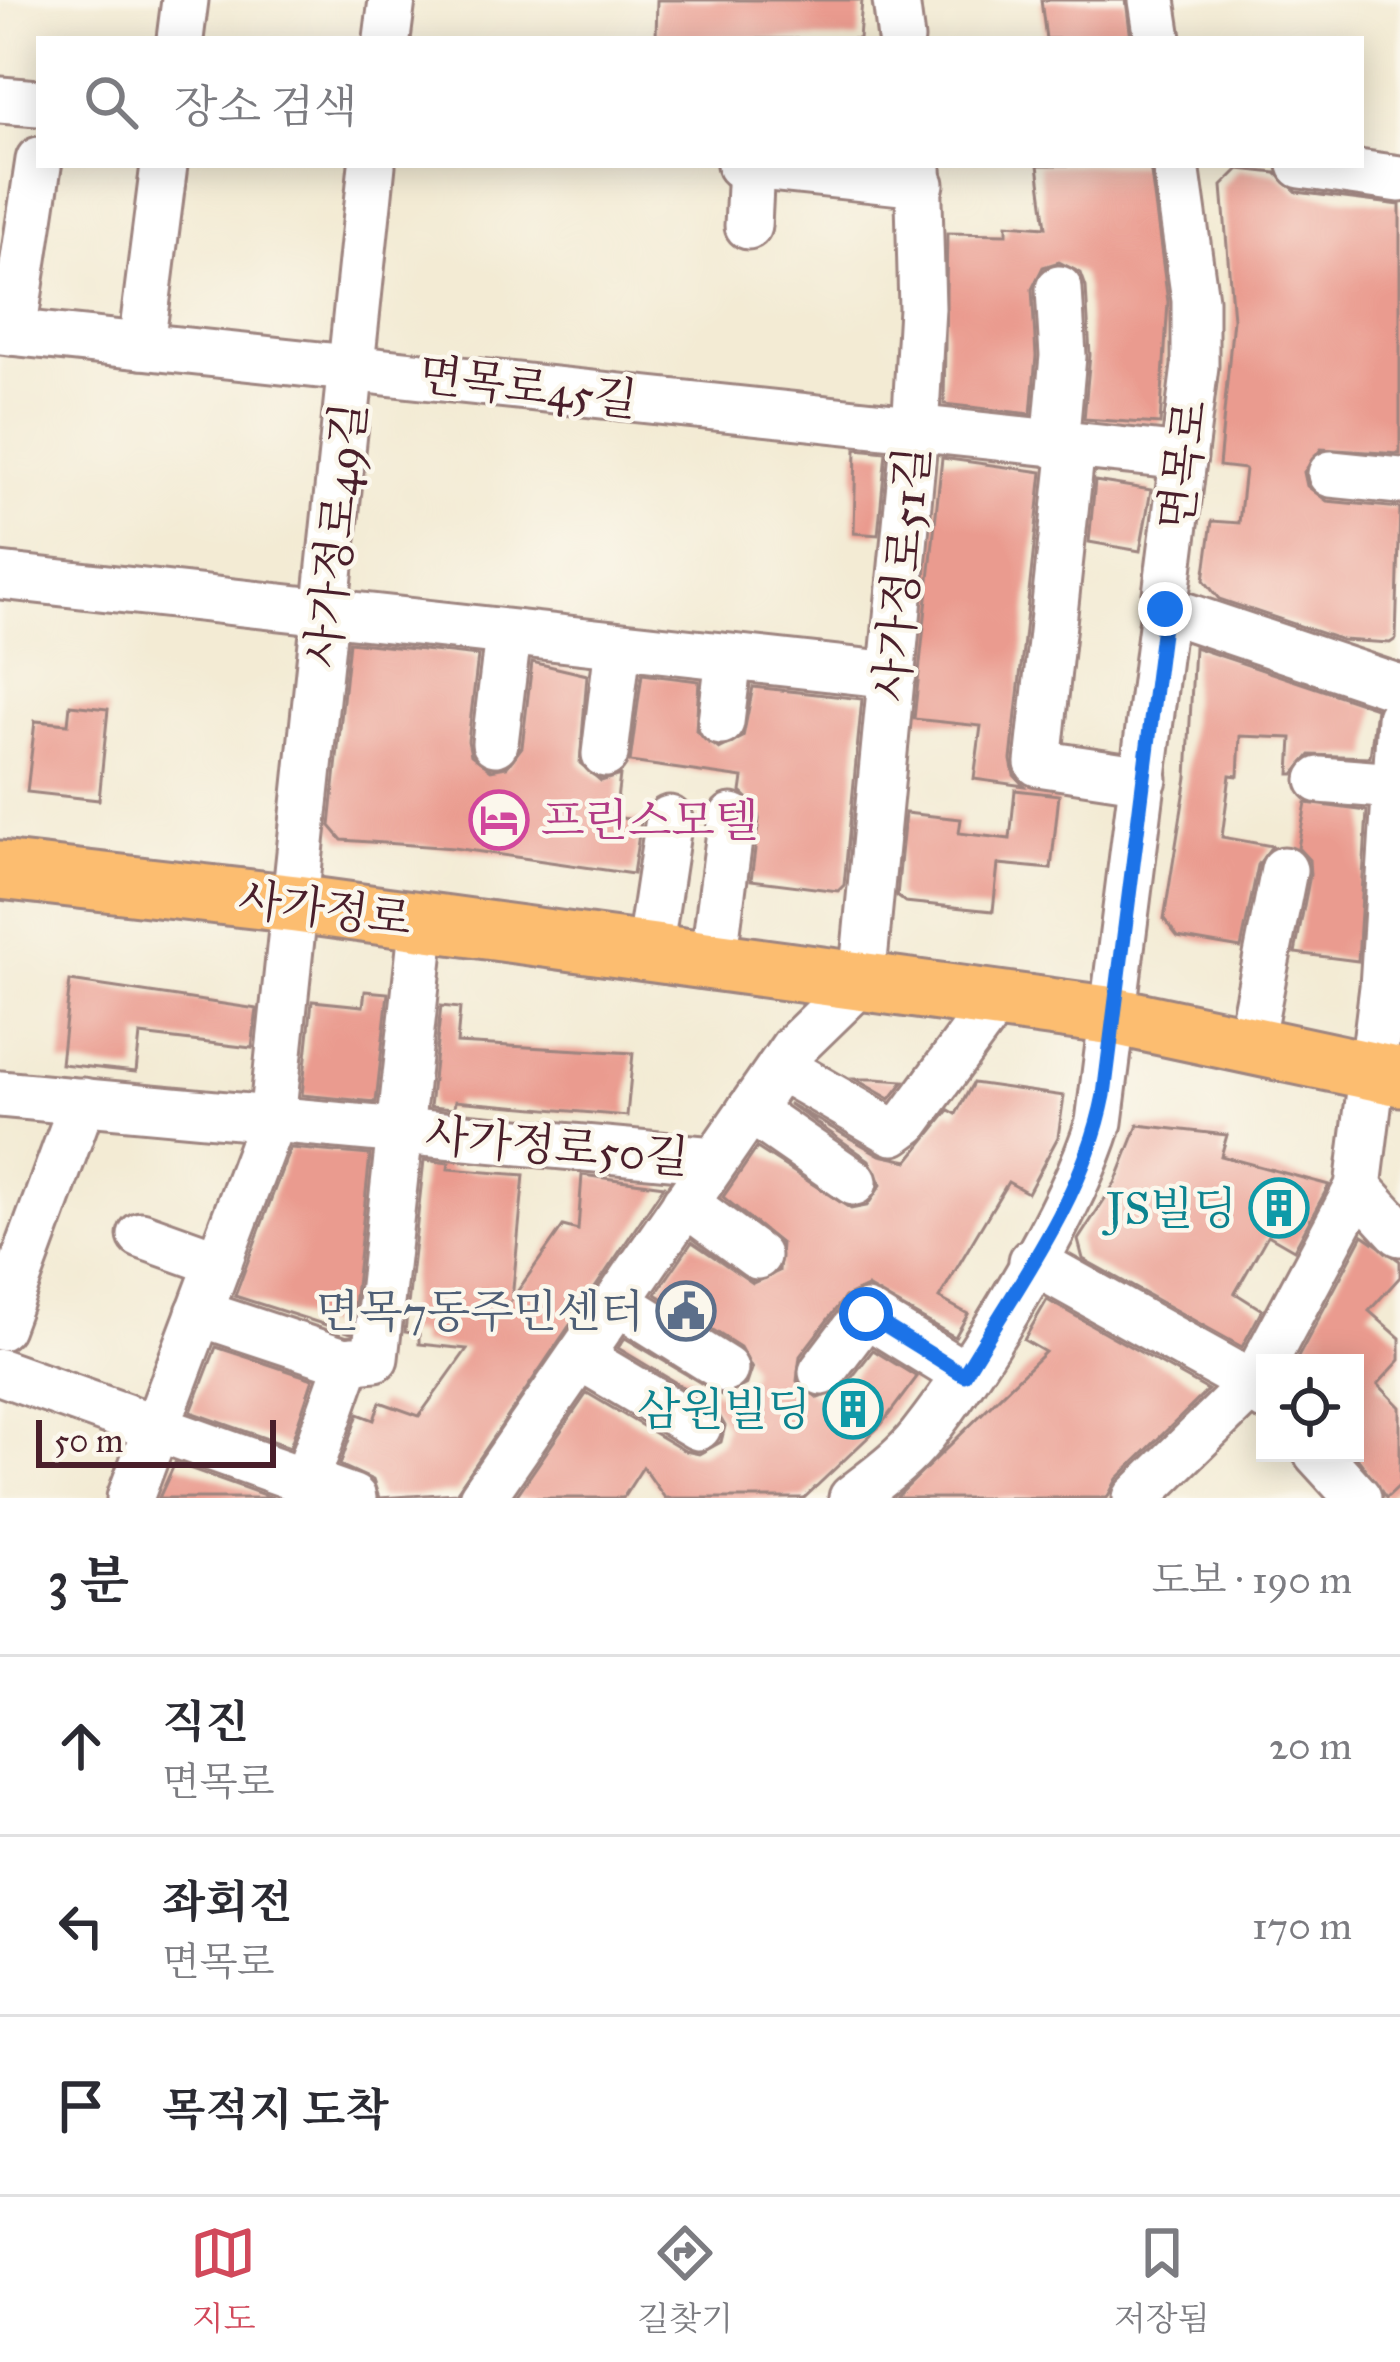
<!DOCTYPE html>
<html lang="ko">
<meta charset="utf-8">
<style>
body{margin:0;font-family:"IM FELL Great Primer","Noto Serif KR",serif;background:#f7f7f7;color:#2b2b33}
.controls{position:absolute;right:36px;bottom:36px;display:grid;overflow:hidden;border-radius:0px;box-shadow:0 6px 30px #0003}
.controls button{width:108px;height:108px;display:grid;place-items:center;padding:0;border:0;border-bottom:3px solid #e1e1e2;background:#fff;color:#2b2b33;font:60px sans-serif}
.scale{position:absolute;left:36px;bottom:30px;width:240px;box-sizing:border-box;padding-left:12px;border:6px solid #4a1f2b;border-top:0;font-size:33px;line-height:42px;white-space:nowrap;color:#4a1f2b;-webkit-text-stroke:9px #fbf7ec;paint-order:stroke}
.stop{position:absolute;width:36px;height:36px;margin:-27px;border:9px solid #1a73e8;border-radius:50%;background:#fff}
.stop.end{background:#1a73e8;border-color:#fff;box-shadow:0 3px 12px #0008}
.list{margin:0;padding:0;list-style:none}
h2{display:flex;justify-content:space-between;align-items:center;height:156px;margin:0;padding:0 48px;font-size:51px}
h2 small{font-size:39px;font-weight:400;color:#7c7c81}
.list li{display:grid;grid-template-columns:78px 1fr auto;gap:36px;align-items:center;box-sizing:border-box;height:180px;padding:0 48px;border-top:3px solid #e1e1e2}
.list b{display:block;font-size:45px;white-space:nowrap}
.list p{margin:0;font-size:39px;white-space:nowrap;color:#7c7c81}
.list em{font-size:39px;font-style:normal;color:#7c7c81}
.icon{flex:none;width:66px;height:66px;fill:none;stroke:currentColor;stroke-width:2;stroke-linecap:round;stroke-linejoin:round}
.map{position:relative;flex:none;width:1400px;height:1498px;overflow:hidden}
.search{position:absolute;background:#fff;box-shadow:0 6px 30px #0003;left:36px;right:36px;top:36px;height:132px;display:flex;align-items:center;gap:30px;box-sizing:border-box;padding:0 42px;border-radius:0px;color:#7c7c81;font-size:45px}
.sheet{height:696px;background:#fff}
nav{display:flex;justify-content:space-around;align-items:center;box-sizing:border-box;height:168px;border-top:3px solid #e1e1e2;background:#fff;font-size:33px;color:#7c7c81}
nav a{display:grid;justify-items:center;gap:6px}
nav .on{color:#d1495b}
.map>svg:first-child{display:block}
.building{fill:#ea9b8f}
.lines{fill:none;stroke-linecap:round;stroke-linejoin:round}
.minor-casing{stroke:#9e8580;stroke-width:51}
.major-casing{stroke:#9e8580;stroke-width:63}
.minor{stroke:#fff;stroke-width:45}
.major{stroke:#fcbd6f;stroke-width:57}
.route{stroke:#1a73e8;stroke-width:15}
.labels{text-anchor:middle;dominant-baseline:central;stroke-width:9;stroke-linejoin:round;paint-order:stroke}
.street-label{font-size:45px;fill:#4a1f2b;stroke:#fbf7ec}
.hotel-label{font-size:45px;fill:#b23c85;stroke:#fbf7ec;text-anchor:start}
.culture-label{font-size:45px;fill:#0d838f;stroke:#fbf7ec;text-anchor:end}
.service-label{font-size:45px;fill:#4e5e75;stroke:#fbf7ec;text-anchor:end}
</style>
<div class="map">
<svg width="1400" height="1498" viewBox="0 0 1400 1498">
<rect width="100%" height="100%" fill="#fbf7ec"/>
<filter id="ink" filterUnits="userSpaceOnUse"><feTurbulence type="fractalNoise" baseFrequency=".00833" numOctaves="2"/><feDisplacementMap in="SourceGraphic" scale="24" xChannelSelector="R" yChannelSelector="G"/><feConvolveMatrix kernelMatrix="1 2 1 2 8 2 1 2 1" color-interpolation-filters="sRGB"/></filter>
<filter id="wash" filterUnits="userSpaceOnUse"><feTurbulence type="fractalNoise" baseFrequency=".004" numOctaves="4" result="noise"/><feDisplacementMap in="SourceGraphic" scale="48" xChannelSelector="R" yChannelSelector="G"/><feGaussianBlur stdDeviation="2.7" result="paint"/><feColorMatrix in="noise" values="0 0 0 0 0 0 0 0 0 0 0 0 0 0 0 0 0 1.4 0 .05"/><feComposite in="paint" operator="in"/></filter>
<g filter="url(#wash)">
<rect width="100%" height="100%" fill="#f3ebd4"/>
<g id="blocks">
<!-- building -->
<g class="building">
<path d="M657,0H862L859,39H656Z"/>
<path d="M1041,0H1126L1131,39H1046Z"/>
<path d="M1038,165H1150L1168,302L1160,424L1084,419L1090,355L1086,287L1081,273L1059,262L1043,267L1032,289L1036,356L1031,414L944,404L947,233L1007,234V224L1046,227Z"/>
<path d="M1239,169L1276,173L1297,192L1400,205V454L1321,449L1304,472L1307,486L1327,501L1400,508L1396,639L1390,643L1342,640L1219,599L1204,580L1212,521L1239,523L1245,469L1219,466L1233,319L1222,186Z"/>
<path d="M856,449L886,452L878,535L854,533Z"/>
<path d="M942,458L1042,472L1011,760L1014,775L1024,786L974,779L981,726L914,719Z"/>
<path d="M1095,481L1151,490L1140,551L1089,542Z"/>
<path d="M349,642L478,656L468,741L471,755L491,770L507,767L522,747L532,662L587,675L580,763L601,781L620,775L615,817L641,821L633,874L454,848L342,840L330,826Z"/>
<path d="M1194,647L1376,708L1370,757L1310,755L1294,774H1290L1292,738L1240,736L1238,776L1230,775L1222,837L1272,846L1258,865L1241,948L1178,937L1164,919L1187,777Z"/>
<path d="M642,674L699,681L696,731L719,749L743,737L753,687L862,699L844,885L838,891L751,880L759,819L756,806L741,792L743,778L630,762Z"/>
<path d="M70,705L108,709L99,800L27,792L35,721L68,724Z"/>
<path d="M1015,790L1059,795L1051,869L998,864L993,911L905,902L897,896L905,813L961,819L959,833L1010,839Z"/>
<path d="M1306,803L1367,811L1358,961L1295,953L1310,875L1309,860L1298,848Z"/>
<path d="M70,981L257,1009L252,1048L140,1035L136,1072L61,1064Z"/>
<path d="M365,991L388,993L376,1102L302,1095L312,1001L363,1006Z"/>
<path d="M441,1006L460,1008L457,1043L633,1053L627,1116L455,1101L454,1109L430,1107Z"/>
<path d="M855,1079H875L904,1081L890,1099Z"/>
<path d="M973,1083L1064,1096L1058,1137L1028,1193L1008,1182L939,1298L968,1314L955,1337L867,1287L845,1297L800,1356L797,1381L818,1398L843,1389L873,1350L917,1377L881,1425L804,1498H665L643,1467L623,1498H515L587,1393L685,1451L699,1454L721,1442L725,1426L713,1405L618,1348L625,1338L723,1396L747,1384L752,1369L740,1347L656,1294L692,1242L753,1283L779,1271L781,1244L723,1197L757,1148L851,1209L867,1206L881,1185L869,1160L788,1103L880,1155L908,1161L949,1110L956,1114Z"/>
<path d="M1138,1125L1227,1135L1221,1156L1329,1185L1294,1250L1268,1235L1235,1293L1262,1310L1242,1347L1083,1259L1078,1240L1115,1183Z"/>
<path d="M290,1148L370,1155L351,1333L235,1296Z"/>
<path d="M424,1160L449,1163L448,1169L524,1175L512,1299L563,1226L578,1230L582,1175L664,1186L456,1493L379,1498L373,1480L340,1465L358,1414L374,1420L380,1402L419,1416L467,1349L419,1344V1334L405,1332Z"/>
<path d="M1363,1235L1400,1261V1277L1369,1311L1400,1338V1360L1378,1384L1400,1407V1485L1386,1498L1355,1455V1363H1295Z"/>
<path d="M1047,1300L1208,1390L1117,1479L1107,1498H896L1045,1352L1024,1340Z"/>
<path d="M216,1347L313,1379L290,1447L191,1412Z"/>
<path d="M175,1463L273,1498H159Z"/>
</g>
</g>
</g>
<g filter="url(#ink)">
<use href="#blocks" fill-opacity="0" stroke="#9e8580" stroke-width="3"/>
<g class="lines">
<!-- minor casing -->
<g class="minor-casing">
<g id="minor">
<path d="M896,0L901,39"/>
<path d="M1152,0L1158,39"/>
<path d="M180,39L185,0"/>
<path d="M387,39L392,0"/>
<path d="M0,100L39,103"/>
<path d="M740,165L921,184"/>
<path d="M1301,165L1400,179"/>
<path d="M748,226L751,166"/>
<path d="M0,331L1184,457"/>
<path d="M13,332L39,160"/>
<path d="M141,346L164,165"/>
<path d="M1055,445L1063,356L1059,289"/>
<path d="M1072,446L1038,763L1144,779"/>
<path d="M1331,474L1400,481"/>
<path d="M0,576L893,675"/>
<path d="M1165,609L1400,688"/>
<path d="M721,722L729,658"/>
<path d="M495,743L508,635"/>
<path d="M605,754L618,646"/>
<path d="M1320,780L1396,786"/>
<path d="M649,952L669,819"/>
<path d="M713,961L732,817"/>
<path d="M1250,1042L1284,870"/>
<path d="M780,1067L893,1132L908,1121L997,1000"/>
<path d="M0,1094L714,1160"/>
<path d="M750,1110L854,1182"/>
<path d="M1358,1187L1400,1233"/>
<path d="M685,1203L757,1256"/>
<path d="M141,1235L219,1263"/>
<path d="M1032,1261L1253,1384L1265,1397"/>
<path d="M618,1302L725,1369"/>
<path d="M199,1313L344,1361L375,1358L423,921"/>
<path d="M0,1327L83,1101"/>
<path d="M580,1357L698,1427"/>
<path d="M0,1372L353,1498"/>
<path d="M822,1372L866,1314L965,1375"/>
<path d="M1317,1453L1358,1498"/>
<path d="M306,1481L348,1362"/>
<path d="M130,1498L272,1120L372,165"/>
<path d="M482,1498L793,1048L862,981L915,431L922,308L918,165"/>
<path d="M852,1498C876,1479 902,1461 921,1437C981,1361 1071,1213 1099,1122L1195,366V300L1176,165"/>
<path d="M1136,1498L1253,1384L1358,1187L1383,987L1400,718"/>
</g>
</g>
<!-- major casing -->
<g class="major-casing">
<path id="major" d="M0,870L296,904L1114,1016L1400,1077"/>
</g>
<!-- minor -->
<use href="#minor" class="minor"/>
<!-- major -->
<use href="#major" class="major"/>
</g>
</g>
<g class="lines" filter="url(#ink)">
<!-- route -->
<path class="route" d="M866,1314L964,1375C1017,1286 1084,1197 1104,1095L1165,609"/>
</g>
<!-- icons -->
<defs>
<g id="hotel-ring" transform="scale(3)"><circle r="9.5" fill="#fbf7ec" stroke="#d1479c" stroke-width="1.5"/><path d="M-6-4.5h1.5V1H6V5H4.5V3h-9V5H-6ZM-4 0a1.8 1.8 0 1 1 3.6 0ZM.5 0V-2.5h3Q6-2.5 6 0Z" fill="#d1479c"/></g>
<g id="building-ring" transform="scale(3)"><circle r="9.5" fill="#fbf7ec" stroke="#0f9aa8" stroke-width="1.5"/><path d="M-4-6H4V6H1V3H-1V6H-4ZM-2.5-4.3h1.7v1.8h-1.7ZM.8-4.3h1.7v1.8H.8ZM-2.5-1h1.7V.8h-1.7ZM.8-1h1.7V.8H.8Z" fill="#0f9aa8"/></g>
<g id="civic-ring" transform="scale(3)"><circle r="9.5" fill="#fbf7ec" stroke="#5c6f8a" stroke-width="1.5"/><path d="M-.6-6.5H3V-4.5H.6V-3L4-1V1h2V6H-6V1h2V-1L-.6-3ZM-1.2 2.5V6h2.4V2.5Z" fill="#5c6f8a"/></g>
</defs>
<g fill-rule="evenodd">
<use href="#hotel-ring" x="499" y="820"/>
<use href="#building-ring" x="1279" y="1208"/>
<use href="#civic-ring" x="686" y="1311"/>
<use href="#building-ring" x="853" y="1409"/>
</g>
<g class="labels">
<!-- street labels -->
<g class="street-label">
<text transform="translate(528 387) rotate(7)">면목로45길</text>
<text transform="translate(1183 465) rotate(-83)">면목로</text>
<text transform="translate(336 535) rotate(-84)">사가정로49길</text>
<text transform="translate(902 574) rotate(-85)">사가정로51길</text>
<text transform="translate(325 909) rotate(7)">사가정로</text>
<text transform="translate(557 1146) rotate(5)">사가정로50길</text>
</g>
<!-- hotel labels -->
<g class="hotel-label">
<text x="541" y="820">프린스모텔</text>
</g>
<!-- culture labels -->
<g class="culture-label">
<text x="1237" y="1208">JS빌딩</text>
<text x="811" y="1409">삼원빌딩</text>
</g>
<!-- service labels -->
<g class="service-label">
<text x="644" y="1311">면목7동주민센터</text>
</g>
</g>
</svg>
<div class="controls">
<button><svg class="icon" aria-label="locate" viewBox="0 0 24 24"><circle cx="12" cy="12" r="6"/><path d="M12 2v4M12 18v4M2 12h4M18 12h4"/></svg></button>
</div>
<div class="scale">50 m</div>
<div class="stop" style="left:866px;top:1314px"></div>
<div class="stop end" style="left:1165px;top:609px"></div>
<div class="search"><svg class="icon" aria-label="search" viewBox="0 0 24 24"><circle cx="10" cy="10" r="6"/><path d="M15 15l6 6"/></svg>장소 검색</div>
</div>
<section class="sheet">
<h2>3 분<small>도보 · 190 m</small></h2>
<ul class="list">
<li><svg class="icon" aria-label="ahead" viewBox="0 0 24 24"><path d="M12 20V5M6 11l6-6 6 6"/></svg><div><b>직진</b><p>면목로</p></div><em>20 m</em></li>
<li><svg class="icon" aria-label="left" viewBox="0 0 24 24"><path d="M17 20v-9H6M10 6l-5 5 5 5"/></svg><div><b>좌회전</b><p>면목로</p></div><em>170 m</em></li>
<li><svg class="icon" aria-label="arrive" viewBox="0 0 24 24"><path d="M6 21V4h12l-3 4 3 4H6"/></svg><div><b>목적지 도착</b></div></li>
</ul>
</section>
<nav>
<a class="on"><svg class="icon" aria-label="map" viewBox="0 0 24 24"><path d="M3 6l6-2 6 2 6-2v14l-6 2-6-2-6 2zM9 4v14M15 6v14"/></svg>지도</a>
<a><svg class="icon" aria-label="directions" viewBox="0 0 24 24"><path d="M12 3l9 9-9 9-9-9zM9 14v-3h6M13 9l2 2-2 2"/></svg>길찾기</a>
<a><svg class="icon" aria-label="saved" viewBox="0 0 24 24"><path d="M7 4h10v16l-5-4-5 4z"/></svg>저장됨</a>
</nav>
